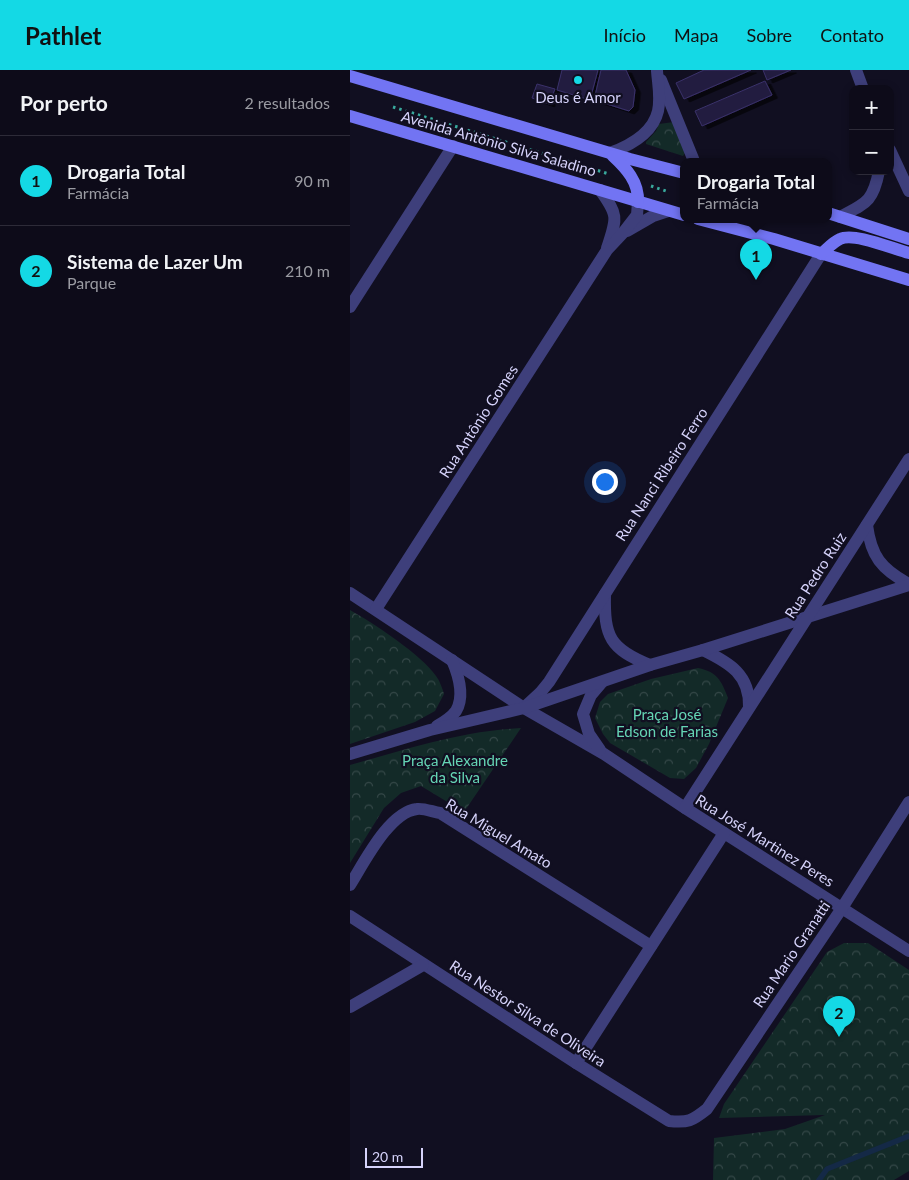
<!DOCTYPE html>
<html lang="pt">
<meta charset="utf-8">
<style>
body{margin:0;font-family:Lato,sans-serif;background:#1b1926;color:#f1f3f6}
.controls{position:absolute;right:15px;top:15px;display:grid;overflow:hidden;border-radius:10px;box-shadow:0 2px 8px #0003}
.controls button{width:45px;height:45px;display:grid;place-items:center;padding:0;border:0;border-bottom:1px solid #2d2b38;background:#0d0b19;color:#f1f3f6;font:25px sans-serif}
.scale{position:absolute;left:15px;bottom:12px;width:58px;box-sizing:border-box;padding-left:5px;border:2px solid #d6d3fb;border-top:0;font-size:14px;line-height:18px;white-space:nowrap;color:#d6d3fb;-webkit-text-stroke:4px #110f21;paint-order:stroke}
.you{position:absolute;left:254px;top:411px;width:18px;height:18px;margin:-12px;border:4px solid #fff;border-radius:50%;background:#1a73e8;box-shadow:0 0 0 8px #1a73e833}
.badge{display:grid;place-items:center;width:32px;height:32px;border-radius:50%;background:#14d9e5;color:#111;font-size:16px;font-weight:700}
.pin{position:absolute;translate:-50% -41px;filter:drop-shadow(0 1px 2px #0008)}
.pin::after{content:'';position:absolute;top:26px;width:18px;height:15px;background:inherit;clip-path:polygon(0 0,100% 0,50% 100%)}
.popup{position:absolute;left:330px;top:88px;width:152px;height:65px;box-sizing:border-box;display:grid;place-content:center;border-radius:10px;background:#0d0b19;filter:drop-shadow(0 1px 4px #0005);font-size:16px;white-space:nowrap;color:#9a9ba2}
.popup b{font-size:19px;color:#f1f3f6}
.popup::after{content:'';position:absolute;left:50%;top:100%;margin-left:-10px;border:10px solid transparent;border-top-color:#0d0b19}
.list{margin:0;padding:0;list-style:none}
h2{display:flex;justify-content:space-between;align-items:center;height:65px;margin:0;padding:0 20px;font-size:21px}
h2 small{font-size:16px;font-weight:400;color:#9a9ba2}
.list li{display:grid;grid-template-columns:32px 1fr auto;gap:15px;align-items:center;box-sizing:border-box;height:90px;padding:0 20px;border-top:1px solid #2d2b38}
.list b{display:block;font-size:19px;white-space:nowrap}
.list p{margin:0;font-size:16px;white-space:nowrap;color:#9a9ba2}
.list em{font-size:16px;font-style:normal;color:#9a9ba2}
.map{position:relative;flex:none;width:559px;height:1110px;overflow:hidden}
header{display:flex;align-items:center;gap:30px;box-sizing:border-box;height:70px;padding:0 25px;background:#14d9e5;color:#111}
header strong{font-size:24px}
nav{display:flex;gap:28px;margin-inline-start:auto;font-size:18px}
main{display:flex}
aside{flex:1;background:#0d0b19}
.map>svg:first-child{display:block}
.forest{fill:url(#forest-crowns)}
.lines{fill:none;stroke-linecap:round;stroke-linejoin:round}
.stream{stroke:#142946;stroke-width:5.5}
.building{fill:#231d40;stroke:#3a316a;filter:url(#shadow)}
.path{stroke:#39a99d;stroke-width:3;stroke-dasharray:2.5 4;stroke-linecap:butt}
.minor{stroke:#3e3f7b;stroke-width:12}
.secondary{stroke:#7274f3;stroke-width:12}
.poi-dot{fill:#14d9e5;stroke:#110f21;stroke-width:2}
.labels{text-anchor:middle;dominant-baseline:central;stroke-width:4.5;stroke-linejoin:round;paint-order:stroke}
.poi-label{font-size:15px;fill:#d6d3fb;stroke:#110f21}
.street-label{font-size:15px;fill:#d6d3fb;stroke:#110f21}
.park-label{font-size:15px;fill:#65d4b4;stroke:#110f21}
</style>
<header>
<strong>Pathlet</strong>
<nav><a>Início</a><a>Mapa</a><a>Sobre</a><a>Contato</a></nav>
</header>
<main>
<aside>
<h2>Por perto<small>2 resultados</small></h2>
<ul class="list">
<li><span class="badge">1</span><div><b>Drogaria Total</b><p>Farmácia</p></div><em>90 m</em></li>
<li><span class="badge">2</span><div><b>Sistema de Lazer Um</b><p>Parque</p></div><em>210 m</em></li>
</ul>
</aside>
<div class="map">
<svg width="559" height="1110" viewBox="0 0 559 1110">
<defs>
<pattern id="forest-crowns" width="20" height="18" patternUnits="userSpaceOnUse" patternTransform="scale(1.25)"><rect width="20" height="18" fill="#132a28"/><path d="M2 6a3 3 0 1 1 6 0M12 15a3 3 0 1 1 6 0" fill="none" stroke="#354848"/></pattern>
<filter id="shadow"><feDropShadow dx="5.5" dy="3" stdDeviation="0" flood-color="#0009"/></filter>
</defs>
<rect width="100%" height="100%" fill="#110f21"/>
<!-- forest -->
<g class="forest">
<path d="M324,52L335,83L333,86L296,74V72L306,61L309,54Z"/>
<path d="M0,540C23,553 72,585 86,606C90,611 92,618 94,624L85,641L65,652L0,674Z"/>
<path d="M348,598C367,602 371,610 378,628L359,674L346,698L334,709L320,708L260,673L253,664L245,648L250,632L258,624L301,609Z"/>
<path d="M171,658L114,742L71,716L51,723L34,738L0,793V695C57,679 111,661 171,658Z"/>
<path d="M494,873H518L559,900V1101L544,1110H363L364,1068L435,1059L475,1045L369,1048L374,1034L477,882Z"/>
</g>
<g class="lines">
<!-- stream -->
<path class="stream" d="M469,1110L477,1099L559,1066"/>
</g>
<!-- building -->
<g class="building">
<path d="M212,0H248L240,30L207,20Z"/>
<path d="M251,0H276L285,20L283,37L279,41L244,30Z"/>
<path d="M354,0H401L334,29L326,13Z"/>
<path d="M413,0H441L417,10Z"/>
<path d="M415,11L422,25L352,56L345,41Z"/>
<path d="M187,14L205,19L199,34L182,28Z"/>
</g>
<g class="lines">
<!-- path -->
<g class="path">
<path d="M43,37L259,104"/>
<path d="M301,116L316,121"/>
</g>
<!-- minor -->
<g class="minor">
<path d="M506,0L513,19"/>
<path d="M311,10L344,91"/>
<path d="M540,80L559,121"/>
<path d="M260,83C279,76 303,63 308,41C311,28 308,14 307,1"/>
<path d="M250,120C269,146 267,148 257,178"/>
<path d="M490,147C516,133 523,132 529,101"/>
<path d="M277,161L303,146L318,141"/>
<path d="M0,237L103,76"/>
<path d="M517,455C521,486 531,499 559,514"/>
<path d="M0,523L174,638L254,684L335,738L559,881"/>
<path d="M255,524C254,567 260,579 300,595"/>
<path d="M26,539L257,180L273,163L287,145L288,132"/>
<path d="M353,580C380,593 400,605 399,637"/>
<path d="M177,635L190,623L199,612L471,184"/>
<path d="M87,656C94,652 101,648 106,641C115,626 108,604 102,590"/>
<path d="M250,680L239,664L233,644L241,625L252,612"/>
<path d="M0,684L80,660L174,638L300,595L353,580L559,515"/>
<path d="M335,738L559,389"/>
<path d="M0,815C14,793 39,742 67,739C74,738 83,742 90,743L301,876"/>
<path d="M0,846L226,993L319,1051C338,1053 342,1051 357,1039L492,838L559,732"/>
<path d="M0,937L73,895"/>
<path d="M226,993L374,763"/>
</g>
<!-- secondary -->
<g class="secondary">
<path d="M0,6L280,89L334,103"/>
<path d="M0,46L334,145"/>
<path d="M263,86C276,98 289,112 288,132"/>
<path d="M478,143L559,169"/>
<path d="M348,149L424,169L559,210"/>
<path d="M471,184C477,179 483,172 490,169C504,162 543,179 559,183"/>
</g>
</g>
<!-- markers -->
<circle class="poi-dot" cx="228" cy="10" r="5"/>
<g class="labels">
<!-- poi labels -->
<g class="poi-label">
<text x="228" y="27">Deus é Amor</text>
</g>
<!-- street labels -->
<g class="street-label">
<text transform="translate(149 73) rotate(16)">Avenida Antônio Silva Saladino</text>
<text transform="translate(128 351) rotate(-57)">Rua Antônio Gomes</text>
<text transform="translate(311 404) rotate(-57)">Rua Nanci Ribeiro Ferro</text>
<text transform="translate(465 505) rotate(-57)">Rua Pedro Ruiz</text>
<text transform="translate(149 763) rotate(31)">Rua Miguel Amato</text>
<text transform="translate(415 770) rotate(32)">Rua José Martinez Peres</text>
<text transform="translate(441 884) rotate(-56)">Rua Mario Granatti</text>
<text transform="translate(178 943) rotate(33)">Rua Nestor Silva de Oliveira</text>
</g>
<!-- park labels -->
<g class="park-label">
<text x="317" y="644">Praça José<tspan x="317" dy="17">Edson de Farias</tspan></text>
<text x="105" y="690">Praça Alexandre<tspan x="105" dy="17">da Silva</tspan></text>
</g>
</g>
</svg>
<div class="controls">
<button>+</button>
<button>−</button>
</div>
<div class="scale">20 m</div>
<div class="you"></div>
<div class="pin badge" style="left:406px;top:210px">1</div>
<div class="popup"><b>Drogaria Total</b>Farmácia</div>
<div class="pin badge" style="left:489px;top:967px">2</div>
</div>
</main>
